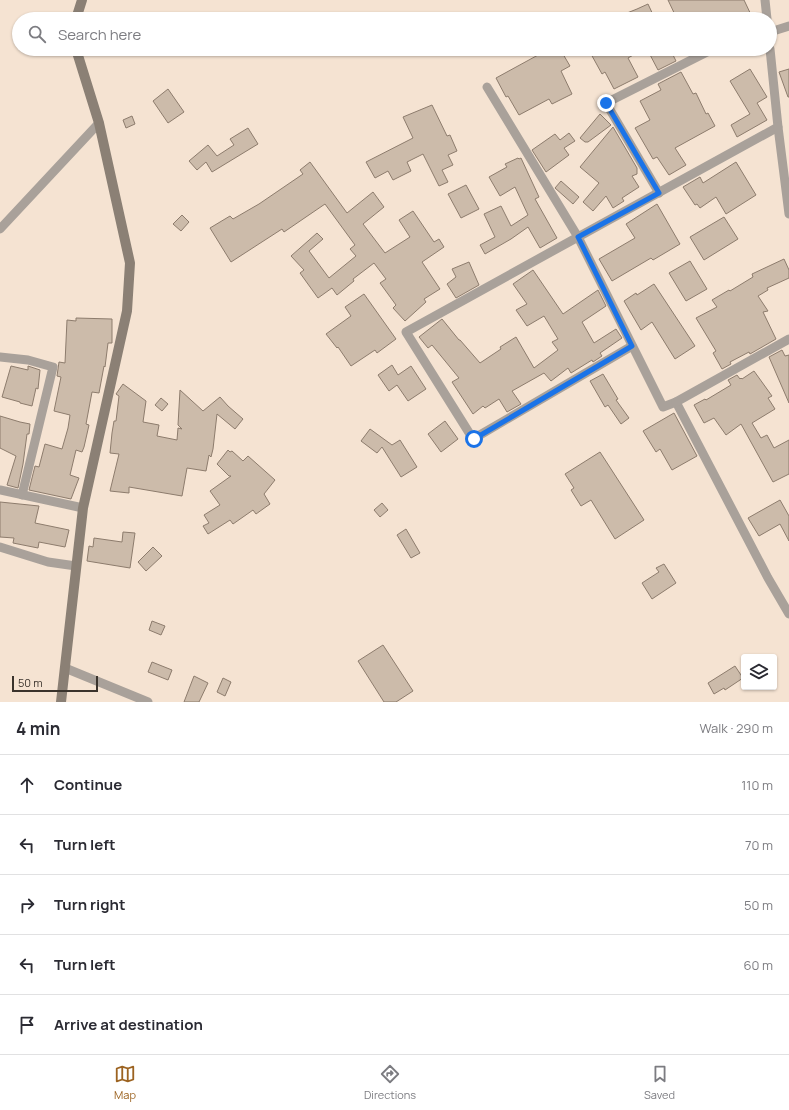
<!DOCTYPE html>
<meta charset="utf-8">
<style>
body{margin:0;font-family:Manrope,sans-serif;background:#f7f7f7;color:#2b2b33}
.controls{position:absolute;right:12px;bottom:12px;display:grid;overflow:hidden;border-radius:4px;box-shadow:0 1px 3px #0004}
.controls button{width:36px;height:36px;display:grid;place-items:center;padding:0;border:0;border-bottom:1px solid #e1e1e2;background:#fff;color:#2b2b33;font:20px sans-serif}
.scale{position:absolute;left:12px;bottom:10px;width:86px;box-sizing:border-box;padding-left:4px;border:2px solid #3a332c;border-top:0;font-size:11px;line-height:14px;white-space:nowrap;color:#3a332c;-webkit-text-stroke:3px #f5e3d2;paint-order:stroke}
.stop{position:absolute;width:12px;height:12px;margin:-9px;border:3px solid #1a73e8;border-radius:50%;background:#fff}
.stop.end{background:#1a73e8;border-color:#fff;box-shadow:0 1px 4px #0008}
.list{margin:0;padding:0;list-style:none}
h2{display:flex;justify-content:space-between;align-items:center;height:52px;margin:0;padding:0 16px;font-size:17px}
h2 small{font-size:13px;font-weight:400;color:#7c7c81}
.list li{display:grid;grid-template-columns:26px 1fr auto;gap:12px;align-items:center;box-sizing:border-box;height:60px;padding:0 16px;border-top:1px solid #e1e1e2}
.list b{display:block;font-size:15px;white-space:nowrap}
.list em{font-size:13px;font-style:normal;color:#7c7c81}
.icon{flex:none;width:22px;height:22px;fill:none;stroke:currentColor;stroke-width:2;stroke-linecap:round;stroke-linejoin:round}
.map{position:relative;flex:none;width:789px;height:702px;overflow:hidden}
.search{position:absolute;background:#fff;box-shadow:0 1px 3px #0004;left:12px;right:12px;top:12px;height:44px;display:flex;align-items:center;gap:10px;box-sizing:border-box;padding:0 14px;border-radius:22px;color:#7c7c81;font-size:15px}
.sheet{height:352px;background:#fff}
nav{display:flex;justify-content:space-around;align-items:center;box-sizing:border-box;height:56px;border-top:1px solid #e1e1e2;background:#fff;font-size:11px;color:#7c7c81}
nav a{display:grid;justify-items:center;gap:2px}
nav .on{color:#9c6321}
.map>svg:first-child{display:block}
.building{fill:#cba;stroke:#8d7c6d}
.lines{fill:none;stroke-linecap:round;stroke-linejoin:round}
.minor{stroke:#a9a19a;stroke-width:9}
.secondary{stroke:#8b8075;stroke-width:10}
.route{stroke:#1a73e8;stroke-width:5}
</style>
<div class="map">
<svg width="789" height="702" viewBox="0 0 789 702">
<rect width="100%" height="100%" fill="#f5e3d2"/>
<!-- building -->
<g class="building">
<path d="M668,0H744L753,19H677Z"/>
<path d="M648,4L655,19H612L637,9Z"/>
<path d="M549,49H560L570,66L561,71L572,94L552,104L549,99L519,115L508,96L506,97L496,78Z"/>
<path d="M601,49H644L628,58L638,77L614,89L605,72L602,74L591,54Z"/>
<path d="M647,49H670L676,61L658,70Z"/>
<path d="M750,69L767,97L757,103L767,120L737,137L731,125L750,114L730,81Z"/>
<path d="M789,69V97H788L779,72Z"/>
<path d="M681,72L693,94L696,93L706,114L708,113L715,126L675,148L686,165L669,175L657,157L653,159L635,128L650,120L640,101L661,90L658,84Z"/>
<path d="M168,89L184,112L168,123L153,101Z"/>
<path d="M432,105L447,136L450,135L457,151L448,155L453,165L442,170L448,182L439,186L423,154L407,162L411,171L393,180L388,171L375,178L366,162L413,138L403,117Z"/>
<path d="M600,114L611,125L588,142H585L580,138Z"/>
<path d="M132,116L135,124L126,128L123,120Z"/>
<path d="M613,127L637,168V174L632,176L639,187L622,198L624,201L613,208L606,196L593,211L583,202L599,183L580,167Z"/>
<path d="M248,128L258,144L212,172L206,162L197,170L189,161L208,145L217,156L234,145L230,139Z"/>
<path d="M569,133L575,141L564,148L569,155L546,172L532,150L555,134L560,140Z"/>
<path d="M518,158L519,159L521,158L539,197L535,199L557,238L540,248L528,227L511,239L485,254L480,245L495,237L484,214L501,206L511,226L528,215L515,187L500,196L489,177L507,167L505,164Z"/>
<path d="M310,162L347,213L373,192L384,207L363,224L385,253L410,237L399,220L413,211L434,242L439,239L444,247L422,262L440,289L424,299L426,302L405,321L393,308L396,305L380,283L386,279L374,263L353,279L354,281L337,295L332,288L318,298L300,273L304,270L291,256L317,233L323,239L309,251L329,278L356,256L350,249L355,245L325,204L284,232L282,229L231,262L210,228L230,216L233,219L259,204L303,174L300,170Z"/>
<path d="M736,162L756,195L726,214L716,197L700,208L697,204L695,205L683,187L700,177L703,183Z"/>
<path d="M561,181L579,197L573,204L555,188Z"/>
<path d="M466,185L479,209L461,218L448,194Z"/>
<path d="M657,204L680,244L653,260L651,258L612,281L599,259L635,238L626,224Z"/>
<path d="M182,215L189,222L181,231L173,224Z"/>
<path d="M724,217L738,239L704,260L690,237Z"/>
<path d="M784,259L789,270V278L767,288L768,290L758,296L768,311L763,312L776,339L750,354L749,352L730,362L731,364L722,369L713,353L716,351L696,318L717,307L712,300L729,290L730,291L753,277L752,274Z"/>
<path d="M690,261L707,289L686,301L669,273Z"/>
<path d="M469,262L479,285L456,298L447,284L456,277L452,269Z"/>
<path d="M533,270L563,314L598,290L606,306L582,322L594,343L616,329L622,338L600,353L602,356L593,362L592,360L571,373L568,368L551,381L544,373L512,391L521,404L507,412L499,399L485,408L483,406L473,414L452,382L459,378L432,345L428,348L419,337L442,319L459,340H460L480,363L501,349L500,347L516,337L534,368L558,350L552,342L558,339L544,316L527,326L516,310L527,304L513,284Z"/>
<path d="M654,284L695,346L675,359L652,322L641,330L624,301L636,293L637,295Z"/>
<path d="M364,294L396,339L377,353L375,350L351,366L338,347L337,348L326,334L351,316L345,307Z"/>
<path d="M76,318L112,319V343H108L105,367L104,366L99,393L92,392L86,424L89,425L84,447L82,452L76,450L70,475L79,478L71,499L29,490L35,466L39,467L45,444L62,449L68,428L70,415L54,411L61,377L57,376L59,362L65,363L67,320L76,321Z"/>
<path d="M782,350L785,356L789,355V403L769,357Z"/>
<path d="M392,365L398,375L411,366L426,389L408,401L397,385L389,391L378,375Z"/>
<path d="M11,366L28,370V366L40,370L38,389L36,388L32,406L20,403V402L2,397Z"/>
<path d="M754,371L772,396L768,398L775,409L752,423L761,438L767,435L774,448L789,440V474L773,482L741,424L726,435L714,418L704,423L694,405L705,399L706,400L731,385L728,380L737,375L740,379L741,378L742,379Z"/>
<path d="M603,374L618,399L616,400L629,418L621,424L608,405L605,407L590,381Z"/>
<path d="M123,384L146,401L143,422L159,425L157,436L177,440L178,428L182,429L178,425L180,390L203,411L220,397L228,406L243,419L235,429L217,414L213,449L211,457L209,455L206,471L187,468L182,496L129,487V493L110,491L119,454L110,453L112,433L114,421H116L119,396L116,394Z"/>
<path d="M161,398L168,404L162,411L155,405Z"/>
<path d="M674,413L697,456L672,470L660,449L656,452L643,431Z"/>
<path d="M0,416L20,422L30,424L29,434H27L23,464L18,488L7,485L16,456L0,448Z"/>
<path d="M445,421L458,439L441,452L428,434Z"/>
<path d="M370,429L392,445L400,440L417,467L401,477L382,447L377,453L361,441Z"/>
<path d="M228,450L230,452L232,451L243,461L248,456L275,480L264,494L270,504L256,514L253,510L233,524L230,520L208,534L203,526L209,523L204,515L220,505L210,491L231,476H229L217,464Z"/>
<path d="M600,452L644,520L615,539L591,500L581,506L571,490L574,488L565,474Z"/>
<path d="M780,500L789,516V541L780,524L759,536L748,518Z"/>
<path d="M0,502L39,506L35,523L69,530L65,547L39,542L38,548L13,543L14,538L0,537Z"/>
<path d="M382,503L388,510L380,517L374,510Z"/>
<path d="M406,529L420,553L411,558L397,535Z"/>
<path d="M123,532L135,533L130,568L87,561L89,546L93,547L94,538L122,542Z"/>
<path d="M153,547L162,556L146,571L138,562Z"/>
<path d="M664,564L676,583L652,599L642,583L659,572L656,568Z"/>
<path d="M152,621L165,626L161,635L149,630Z"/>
<path d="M383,645L413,691L396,702H384L358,661Z"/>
<path d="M152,662L172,670L168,680L148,672Z"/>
<path d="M735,666L743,678L725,690L724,688L714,694L708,683Z"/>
<path d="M194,676L208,683L199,702H184Z"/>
<path d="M223,678L231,682L225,696L217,692Z"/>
</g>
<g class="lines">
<!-- minor -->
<g class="minor">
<path d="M765,0L767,19"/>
<path d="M770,32L789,26"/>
<path d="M770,49L778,127L578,237L663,407L676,402L768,578L789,614"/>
<path d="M487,87L578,237L406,332L473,439L632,346"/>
<path d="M778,127L789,214"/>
<path d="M659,193L606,103L713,49"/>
<path d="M0,229L99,123"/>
<path d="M0,357L28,360L53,367L22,495"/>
<path d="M676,402L789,339"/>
<path d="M0,490L83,508"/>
<path d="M0,547L48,562L76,566"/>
<path d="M65,668L148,702"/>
</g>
<!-- secondary -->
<g class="secondary">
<path d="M76,19L82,0"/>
<path d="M61,702L83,508L127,311L130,263L99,123L76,49"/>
</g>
</g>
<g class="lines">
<!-- route -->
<path class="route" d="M474,439L632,346L578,237L659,193L606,103"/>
</g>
</svg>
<div class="controls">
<button><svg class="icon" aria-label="layers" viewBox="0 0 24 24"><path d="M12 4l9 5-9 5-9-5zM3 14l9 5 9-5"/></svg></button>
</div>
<div class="scale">50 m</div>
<div class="stop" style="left:474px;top:439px"></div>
<div class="stop end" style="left:606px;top:103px"></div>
<div class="search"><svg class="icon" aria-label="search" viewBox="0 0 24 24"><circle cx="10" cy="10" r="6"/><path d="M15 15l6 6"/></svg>Search here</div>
</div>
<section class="sheet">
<h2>4 min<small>Walk · 290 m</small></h2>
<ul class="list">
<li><svg class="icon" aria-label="ahead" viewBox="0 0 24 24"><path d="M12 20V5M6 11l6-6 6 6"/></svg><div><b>Continue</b></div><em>110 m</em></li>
<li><svg class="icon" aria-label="left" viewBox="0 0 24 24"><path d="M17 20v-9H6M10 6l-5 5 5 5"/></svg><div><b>Turn left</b></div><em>70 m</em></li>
<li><svg class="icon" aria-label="right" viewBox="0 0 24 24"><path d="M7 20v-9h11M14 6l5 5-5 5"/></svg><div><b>Turn right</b></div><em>50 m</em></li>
<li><svg class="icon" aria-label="left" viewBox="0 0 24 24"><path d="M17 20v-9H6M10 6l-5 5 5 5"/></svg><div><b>Turn left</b></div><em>60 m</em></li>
<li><svg class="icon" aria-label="arrive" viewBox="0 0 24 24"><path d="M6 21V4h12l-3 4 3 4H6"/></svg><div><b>Arrive at destination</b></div></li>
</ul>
</section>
<nav>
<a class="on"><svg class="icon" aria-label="map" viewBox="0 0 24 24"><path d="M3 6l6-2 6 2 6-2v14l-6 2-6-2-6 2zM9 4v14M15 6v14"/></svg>Map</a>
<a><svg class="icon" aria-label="directions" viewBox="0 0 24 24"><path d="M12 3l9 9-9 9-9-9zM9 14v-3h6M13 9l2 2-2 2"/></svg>Directions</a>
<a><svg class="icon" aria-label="saved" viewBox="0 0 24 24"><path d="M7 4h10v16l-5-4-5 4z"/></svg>Saved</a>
</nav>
